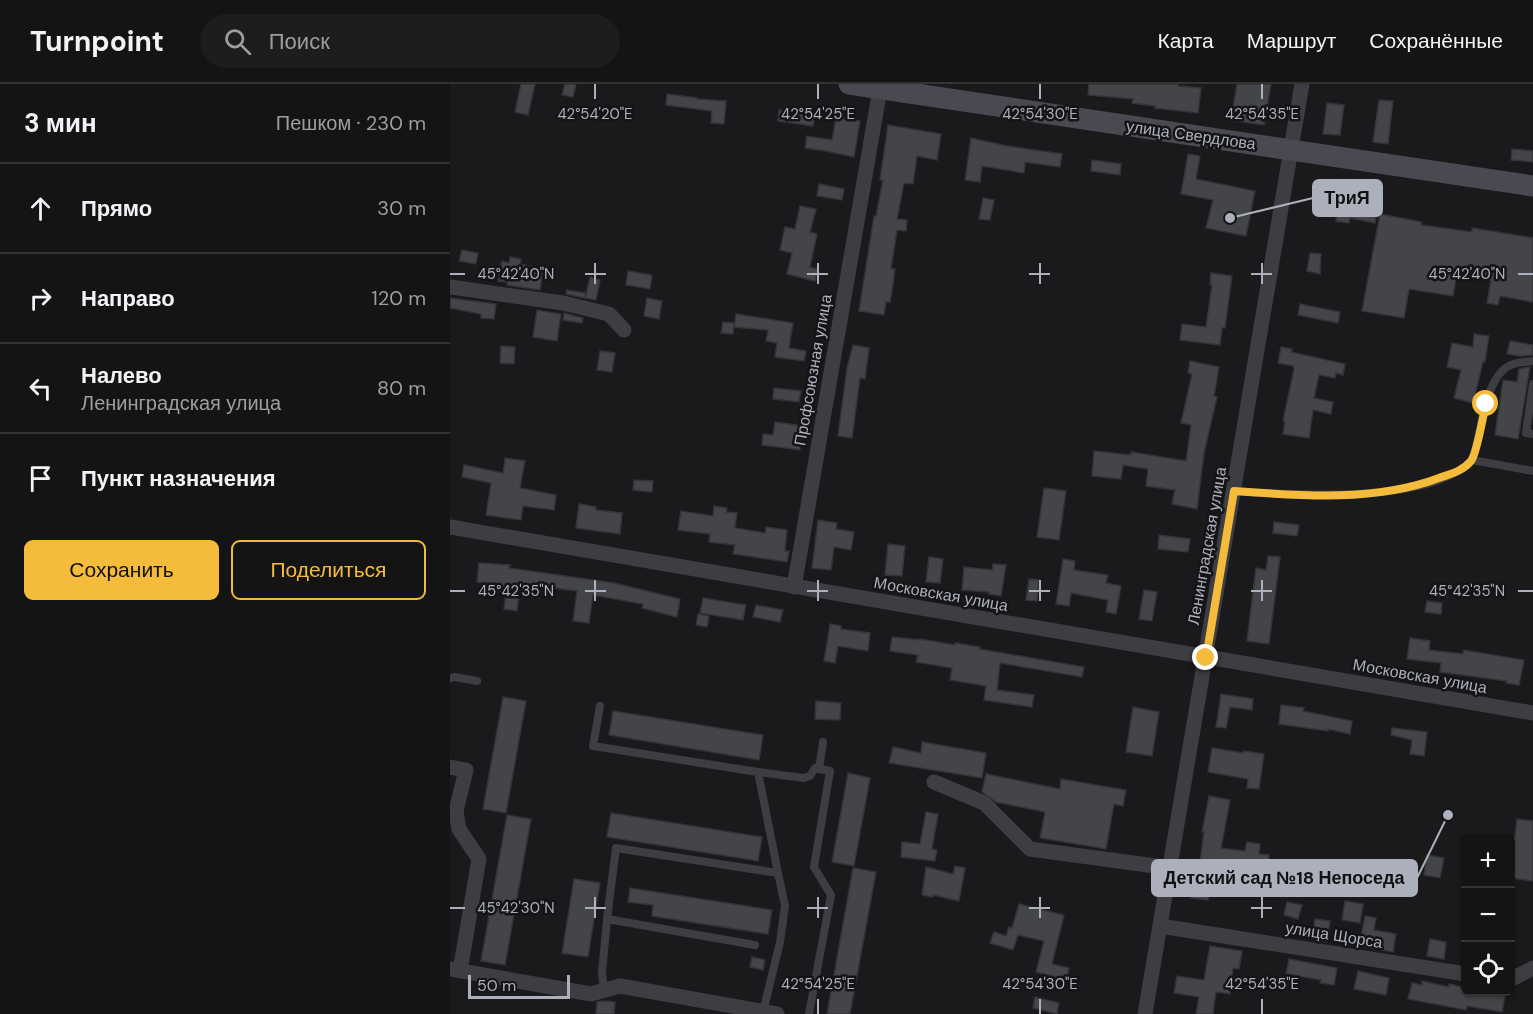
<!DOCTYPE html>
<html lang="ru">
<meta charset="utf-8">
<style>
body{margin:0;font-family:"DM Sans",sans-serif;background:#1d1d1e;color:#f1f3f6}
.controls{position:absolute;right:18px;bottom:18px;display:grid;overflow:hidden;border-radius:9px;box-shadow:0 2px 4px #0004}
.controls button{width:54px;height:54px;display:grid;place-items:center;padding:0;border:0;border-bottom:2px solid #333334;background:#141415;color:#f1f3f6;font:30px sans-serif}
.scale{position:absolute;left:18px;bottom:15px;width:102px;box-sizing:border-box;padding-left:6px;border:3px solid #acb0bc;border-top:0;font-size:16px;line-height:21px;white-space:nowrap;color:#acb0bc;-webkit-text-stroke:4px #151517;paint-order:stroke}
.stop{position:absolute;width:18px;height:18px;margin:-14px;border:4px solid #f4bc3a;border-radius:50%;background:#fff}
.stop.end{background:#f4bc3a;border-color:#fff;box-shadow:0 2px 6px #0008}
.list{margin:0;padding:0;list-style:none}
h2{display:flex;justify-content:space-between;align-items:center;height:78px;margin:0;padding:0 24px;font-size:26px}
h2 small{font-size:20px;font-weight:400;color:#9d9ea0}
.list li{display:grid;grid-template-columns:39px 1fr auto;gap:18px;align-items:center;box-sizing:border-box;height:90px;padding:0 24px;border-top:2px solid #333334}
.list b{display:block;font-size:22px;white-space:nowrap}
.list p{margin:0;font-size:20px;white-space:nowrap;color:#9d9ea0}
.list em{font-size:20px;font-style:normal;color:#9d9ea0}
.actions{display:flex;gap:12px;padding:18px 24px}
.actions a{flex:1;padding:14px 0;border:2px solid #f4bc3a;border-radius:9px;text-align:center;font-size:21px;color:#f4bc3a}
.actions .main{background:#f4bc3a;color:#111}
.icon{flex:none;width:33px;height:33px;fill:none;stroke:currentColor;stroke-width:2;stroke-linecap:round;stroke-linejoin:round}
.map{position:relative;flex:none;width:1083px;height:930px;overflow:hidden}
header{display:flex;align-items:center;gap:36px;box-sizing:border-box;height:84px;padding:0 30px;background:#141415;border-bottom:2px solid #333334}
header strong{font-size:28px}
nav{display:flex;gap:33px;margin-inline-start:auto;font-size:21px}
.search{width:420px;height:54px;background:#1d1d1e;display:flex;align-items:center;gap:15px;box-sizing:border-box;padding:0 21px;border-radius:33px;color:#9d9ea0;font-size:22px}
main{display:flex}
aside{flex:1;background:#141415}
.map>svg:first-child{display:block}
.building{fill:#444549;stroke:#343438;stroke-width:1.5}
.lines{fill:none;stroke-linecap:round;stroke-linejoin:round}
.lane{stroke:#3d3d43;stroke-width:8}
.street{stroke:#3d3d43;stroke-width:15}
.secondary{stroke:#494a51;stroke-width:21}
.route{stroke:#f4bc3a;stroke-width:8}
.ticks{fill:none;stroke:#acb0bc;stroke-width:2}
.labels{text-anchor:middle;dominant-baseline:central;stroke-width:5;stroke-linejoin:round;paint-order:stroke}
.street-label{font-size:16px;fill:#acb0bc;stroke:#151517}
.ticks-label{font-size:15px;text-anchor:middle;fill:#acb0bc;stroke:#151517;stroke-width:5;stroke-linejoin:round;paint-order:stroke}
.leader{fill:none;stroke:#acb0bc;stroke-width:2}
.callout-dot{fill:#acb0bc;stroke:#151517;stroke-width:2}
.callout{fill:#acb0bc;stroke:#acb0bc;stroke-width:2}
.callout-label{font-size:18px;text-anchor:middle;font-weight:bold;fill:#111}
</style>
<header>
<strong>Turnpoint</strong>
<div class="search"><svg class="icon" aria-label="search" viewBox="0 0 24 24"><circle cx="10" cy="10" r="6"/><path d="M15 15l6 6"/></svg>Поиск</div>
<nav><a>Карта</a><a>Маршрут</a><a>Сохранённые</a></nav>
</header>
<main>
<aside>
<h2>3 мин<small>Пешком · 230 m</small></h2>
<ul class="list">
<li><svg class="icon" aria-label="ahead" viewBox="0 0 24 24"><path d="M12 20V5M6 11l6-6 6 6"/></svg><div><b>Прямо</b></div><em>30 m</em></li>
<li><svg class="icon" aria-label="right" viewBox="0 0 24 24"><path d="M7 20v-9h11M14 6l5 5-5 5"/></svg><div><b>Направо</b></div><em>120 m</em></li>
<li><svg class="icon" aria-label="left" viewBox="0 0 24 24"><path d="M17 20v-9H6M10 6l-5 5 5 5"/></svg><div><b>Налево</b><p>Ленинградская улица</p></div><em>80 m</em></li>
<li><svg class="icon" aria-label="arrive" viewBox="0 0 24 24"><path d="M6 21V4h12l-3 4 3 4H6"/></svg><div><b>Пункт назначения</b></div></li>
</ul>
<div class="actions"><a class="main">Сохранить</a><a>Поделиться</a></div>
</aside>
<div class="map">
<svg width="1083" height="930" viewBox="0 0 1083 930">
<rect width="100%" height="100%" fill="#1a1a1c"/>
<!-- building -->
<g class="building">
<path d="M71,0H85L78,31L65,28Z"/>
<path d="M115,0H126L123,13L112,11Z"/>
<path d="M639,0H728V2L751,4L748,29L705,24V22L682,19L683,15L638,11Z"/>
<path d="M787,0H821L814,41L781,36Z"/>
<path d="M217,10L247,14V15L276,17L274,40L261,39L262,27L216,21Z"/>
<path d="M929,16L943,17L938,60L923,58Z"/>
<path d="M877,19L894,21L890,51L873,50Z"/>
<path d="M329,26L364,30L363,42L328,37Z"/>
<path d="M386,34L410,37L404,73L376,67L355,64L357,52L382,56Z"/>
<path d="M438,41L491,50L487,76L467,72L463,100L454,99L447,135L457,136L456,147L447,146L441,185H445L442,207L440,218H436L434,231L409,227L424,132H426L433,96H430Z"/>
<path d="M521,54L557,62L612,70L610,83L575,78L574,89L532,82L530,98L515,96Z"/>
<path d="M1062,65L1083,67V78L1061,76Z"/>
<path d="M738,70L750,72L746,95L805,107L796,152L756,144L763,116L731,110Z"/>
<path d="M642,76L671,80L670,91L641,87Z"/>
<path d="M369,100L394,105L392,116L367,112Z"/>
<path d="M533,114L544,116L540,136L529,135Z"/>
<path d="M889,118L927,127L925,139L900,134L899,139L886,137Z"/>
<path d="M350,122L366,125L360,148L367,150L360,183L368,185L365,197L337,190L342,169L330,166L335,143L345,145Z"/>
<path d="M930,130L972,138L971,141L1022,148V144L1083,154V218L1050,212L1048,221L1037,219L1041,196L1007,190L1003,212L959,205L954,234L912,227Z"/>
<path d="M12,166L28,169L26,180L9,177Z"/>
<path d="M860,169L871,170L870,190L857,187Z"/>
<path d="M60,173L71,175L70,180L79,182L78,184L93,186L90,206L57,201V198L48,197L52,177L59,179Z"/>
<path d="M178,187L202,191L200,205L176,201Z"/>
<path d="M761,189L782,192L775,244H772L770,261L730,256L732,240L756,243L762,201H760Z"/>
<path d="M140,193L150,196L146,216L135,214Z"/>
<path d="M117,206L136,209L135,214L116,210Z"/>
<path d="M0,214L46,220L44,235L31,234V230L0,224Z"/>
<path d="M197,214L212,217L209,235L194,232Z"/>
<path d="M850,220L890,228L888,239L848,231Z"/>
<path d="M87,226L111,230L107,257L83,253Z"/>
<path d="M114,229L133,234L132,239L113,236Z"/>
<path d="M286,230L343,239L339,264L356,267L354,277L325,273L327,259L316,257L318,246L284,243Z"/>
<path d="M273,238L284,239L283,250L271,249Z"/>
<path d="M1024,250L1039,252L1035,278H1033L1023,319L1004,314L1011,286L997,283L1002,259L1023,263Z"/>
<path d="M1060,257L1083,261V271L1070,272L1057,270Z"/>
<path d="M403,261L419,264L415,295L410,294L402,354L388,352L397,284Z"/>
<path d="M51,262L65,263L64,280L50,279Z"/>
<path d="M831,263L842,265L841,268L895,280L893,291L886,289L885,294L869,291L864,314L883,318L881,330L863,326L859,354L833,350L835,338L833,337L844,285L843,282L828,279Z"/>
<path d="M150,267L165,269L162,288L147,286Z"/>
<path d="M740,277L769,283L764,312L767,313L754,369L747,425L722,420L725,406L696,402L698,385L673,381L671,395L642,392L644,367L681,371V368L736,377L741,341L731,339L742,290L738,289Z"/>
<path d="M1080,283L1068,355L1045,351L1053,296L1067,298L1069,285Z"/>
<path d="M324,304L351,307L349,318L323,315Z"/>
<path d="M325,338L352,342L350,366L312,361L313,350L323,351Z"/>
<path d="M55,374L75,377L70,404L106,411L104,426L73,422L71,436L36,431L41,399L12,393L14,381L53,389Z"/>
<path d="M184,396L203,397L202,408L183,406Z"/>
<path d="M594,404L616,407L609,456L587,453Z"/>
<path d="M129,420L146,423V426L172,429L170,450L126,444Z"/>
<path d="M264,422L277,424L276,428L287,429L285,444L315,449L316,443L337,446L335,467H339L337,478L283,470L285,461L259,458L260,450L228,446L231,427L263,432Z"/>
<path d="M368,436L387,439L386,445L404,448L401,466L384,463L381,486L362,484Z"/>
<path d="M824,438L849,441L847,452L823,449Z"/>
<path d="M709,451L740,455L738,468L708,465Z"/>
<path d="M438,460L455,462L452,492L435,491Z"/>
<path d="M818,472L830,473L819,560L797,557L806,484L816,486Z"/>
<path d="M479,473L493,475L490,499L476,498Z"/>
<path d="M613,475L625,477L624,486L658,491L656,499L671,502L666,530L656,528L658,516L621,509L619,522L606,520Z"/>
<path d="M29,479L60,481L59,484L164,499L230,515L227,533L192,524L193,520L143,511L139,539L123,537L127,507L81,501V503L70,502L67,527L54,525L56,508L46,507L47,500L27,498Z"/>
<path d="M543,480L556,481L551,512L539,510V508L512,506L514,483L542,486Z"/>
<path d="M579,495L589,496L587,517L576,516Z"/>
<path d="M694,506L707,508L702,537L689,535Z"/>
<path d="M253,514L296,521L293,536L250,529Z"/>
<path d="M977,517L992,519L991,530L975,528Z"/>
<path d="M306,521L333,526L330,538L303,533Z"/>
<path d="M248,530L259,532L257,543L246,541Z"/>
<path d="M380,540L391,542V545L420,549L418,567L388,562L385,579L374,577Z"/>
<path d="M442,553L470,556V555L505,561V559L530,563L529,565L634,583L632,593L550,579L547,606L584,611L582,623L534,616L536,602L500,596L502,584L466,578L468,571L440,567Z"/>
<path d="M960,554L980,557L979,566L1013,570L1014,566L1074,576L1069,601L1056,599L1057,597L990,588L991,579L957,575Z"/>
<path d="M771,610L803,615L802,626L780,623L776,644L766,643Z"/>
<path d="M53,613L76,617L56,729L33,725Z"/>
<path d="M366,617L391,619L390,636L365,635Z"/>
<path d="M831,621L854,624L853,627L902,637L900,650L878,645V647L829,640Z"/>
<path d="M683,623L709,628L702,672L676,668Z"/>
<path d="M163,627L313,651L309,676L159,651Z"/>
<path d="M942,644L977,648L974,672L960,670L962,656L941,651Z"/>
<path d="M472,658L536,669L532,694L439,679L443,663L471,669Z"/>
<path d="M762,664L793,669L794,667L814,670L809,705L797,704L798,695L758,688Z"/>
<path d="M398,689L420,694L404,782L382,778Z"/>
<path d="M536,690L610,705L611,695L676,706L673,722L664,720L656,765L590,754L595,728L546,718L532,708Z"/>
<path d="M759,712L780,716L771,764L795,767L797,758L810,760L809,770L819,771L818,784L774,778V780L769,779L766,800L760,799L758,816L741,814L742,799H747L754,748H752Z"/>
<path d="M476,728L488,730L482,765L487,766L485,777L451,773L452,758L470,760Z"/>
<path d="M161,729L312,753L308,777L157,753Z"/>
<path d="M57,731L81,735L55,881L31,877Z"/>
<path d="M1067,735L1083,737V797L1060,794Z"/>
<path d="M977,771L994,774L990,794L974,791Z"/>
<path d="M505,782L515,784L509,817L483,811V813L472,811L476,783L503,790Z"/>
<path d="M403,784L426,788L400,930H377Z"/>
<path d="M124,795L150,799L138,873L112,869Z"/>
<path d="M180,804L322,826L318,850L202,832L203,821L178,818Z"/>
<path d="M895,817L913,820L910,839L892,836Z"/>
<path d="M837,818L852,821L848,835L834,831Z"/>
<path d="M569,820L614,831L602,880L619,884L616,896L586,888L594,857L568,851L563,866L540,859L544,848L556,852L559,843L562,844Z"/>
<path d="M915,832L926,834L924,846L946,850L943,868L909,862Z"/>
<path d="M865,835L880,837L877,858L862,855Z"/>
<path d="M980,855L996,858L994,875L977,872Z"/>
<path d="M760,862L792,867L789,885L783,884L780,910L766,908L763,930H746L749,913L724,909L727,892L754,896Z"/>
<path d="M302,873L315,876L313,886L300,883Z"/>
<path d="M839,875L887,884L884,901L870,899L871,896L836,890Z"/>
<path d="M908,887L939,894L936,911L904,905Z"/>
<path d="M972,897L999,903V900L1016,904V908H1029L1055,912L1052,928L1017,922L1016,926L958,915L962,899L972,901Z"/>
<path d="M585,913L609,919L607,930L583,924Z"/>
<path d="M154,917L165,918L164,930H146L147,918Z"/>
</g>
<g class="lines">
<!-- lane -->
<g class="lane">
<path d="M1083,300L1076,349L1083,350"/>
<path d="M1022,376L1083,387"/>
<path d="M784,407C842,411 974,420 1019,379C1024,374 1025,365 1027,358C1032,337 1038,290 1061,281C1067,278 1076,278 1083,277"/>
<path d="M0,594L5,593L27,597"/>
<path d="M150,622L143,662L308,688L328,789L166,764L157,835L305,861"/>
<path d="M369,685L373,658"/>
<path d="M308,688L354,694L360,692L365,684L380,687L364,783L381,811L359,930"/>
<path d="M154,906L152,889L157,835"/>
<path d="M313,928L330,858L335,822L328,789"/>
</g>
<!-- street -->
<g class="street">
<path d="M0,203L113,219L159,230L174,246"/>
<path d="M0,443L1083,629"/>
<path d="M344,503L430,5"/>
<path d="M0,683L16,686L6,727L9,745L29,775L10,887"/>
<path d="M484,698L534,719L580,765L720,784"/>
<path d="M710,842L1016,890"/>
<path d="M0,885L141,910L170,902L327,930"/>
<path d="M1060,896L1083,884"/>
<path d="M695,930L852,0"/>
</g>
<!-- secondary -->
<path class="secondary" d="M399,0L1083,102"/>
</g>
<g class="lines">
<!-- route -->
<path class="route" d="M756,574L784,407C851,412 925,418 989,394C1000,390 1013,387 1021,377C1027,370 1033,331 1036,320"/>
</g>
<!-- ticks -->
<path class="ticks" d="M145,0V15M368,0V15M590,0V15M812,0V15M145,179V200M368,179V200M590,179V200M812,179V200M0,190H15M135,190H156M357,190H378M579,190H600M801,190H822M1068,190H1083M145,496V517M368,496V517M590,496V517M812,496V517M0,507H15M135,507H156M357,507H378M579,507H600M801,507H822M1068,507H1083M145,813V834M368,813V834M590,813V834M812,813V834M0,824H15M135,824H156M357,824H378M579,824H600M801,824H822M368,915V930M590,915V930M812,915V930"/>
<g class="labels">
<!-- street labels -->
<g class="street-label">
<text transform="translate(741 51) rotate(8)">улица Свердлова</text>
<text transform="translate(363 286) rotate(-80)">Профсоюзная улица</text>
<text transform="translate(757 462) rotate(-80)">Ленинградская улица</text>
<text transform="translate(491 510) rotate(10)">Московская улица</text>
<text transform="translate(970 592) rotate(10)">Московская улица</text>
<text transform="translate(884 851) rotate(9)">улица Щорса</text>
</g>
</g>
<g class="ticks-label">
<text x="145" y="35">42°54'20"E</text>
<text x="368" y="35">42°54'25"E</text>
<text x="590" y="35">42°54'30"E</text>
<text x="812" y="35">42°54'35"E</text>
<text x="66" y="195">45°42'40"N</text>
<text x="1017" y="195">45°42'40"N</text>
<text x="66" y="512">45°42'35"N</text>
<text x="1017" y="512">45°42'35"N</text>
<text x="66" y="829">45°42'30"N</text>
<text x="368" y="905">42°54'25"E</text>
<text x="590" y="905">42°54'30"E</text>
<text x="812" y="905">42°54'35"E</text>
</g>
<!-- callouts -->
<path class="leader" d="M780 134L863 114M998 731L967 794"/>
<g class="callout-dot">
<circle cx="780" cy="134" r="6"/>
<circle cx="998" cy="731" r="6"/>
</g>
<g class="callout">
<rect x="863" y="96" width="69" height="36" rx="6"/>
<rect x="702" y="776" width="265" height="36" rx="6"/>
</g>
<g class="callout-label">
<text x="897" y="120">ТриЯ</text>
<text x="834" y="800">Детский сад №18 Непоседа</text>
</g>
</svg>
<div class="controls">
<button>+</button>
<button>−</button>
<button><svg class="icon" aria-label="locate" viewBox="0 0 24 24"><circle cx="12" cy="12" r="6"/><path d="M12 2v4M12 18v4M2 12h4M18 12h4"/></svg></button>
</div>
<div class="scale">50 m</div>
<div class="stop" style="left:1036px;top:320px"></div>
<div class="stop end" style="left:756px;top:574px"></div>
</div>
</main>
